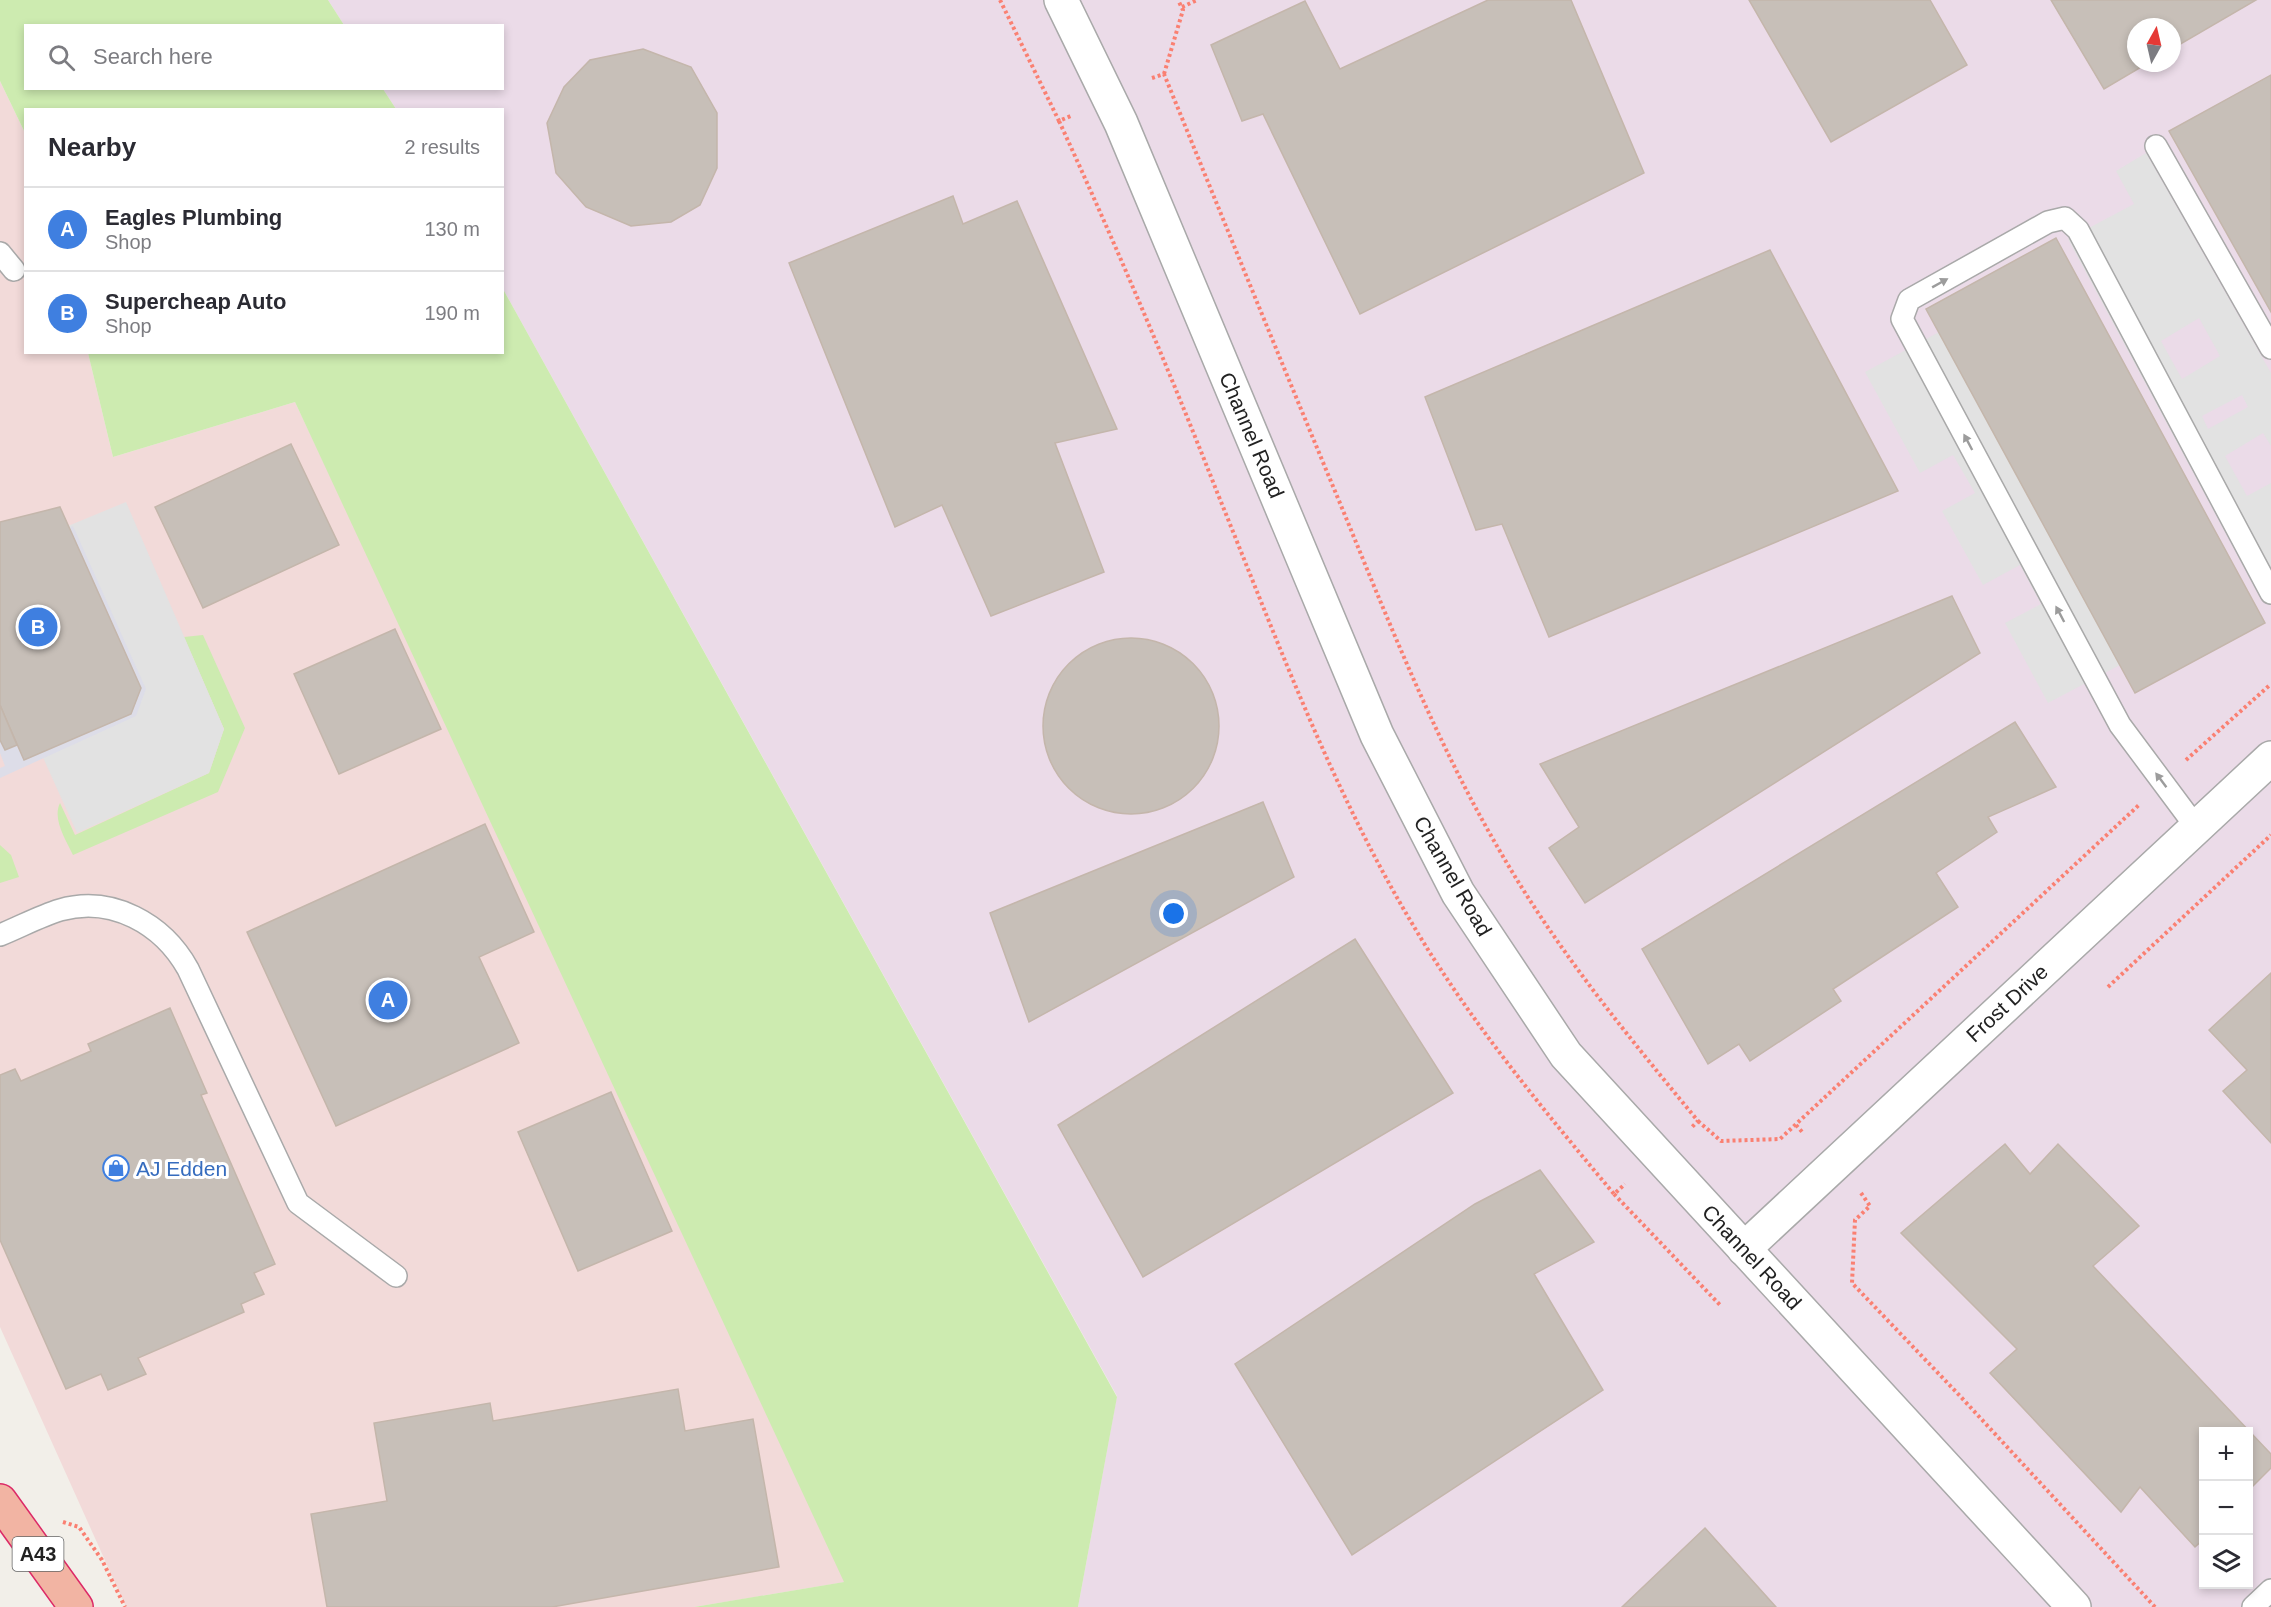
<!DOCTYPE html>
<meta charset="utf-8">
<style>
body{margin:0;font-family:Helvetica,sans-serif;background:#f7f7f7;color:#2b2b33}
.controls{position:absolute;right:18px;bottom:18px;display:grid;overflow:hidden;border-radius:0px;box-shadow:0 3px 9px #0003}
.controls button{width:54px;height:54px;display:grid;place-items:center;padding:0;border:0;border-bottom:2px solid #e1e1e2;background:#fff;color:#2b2b33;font:30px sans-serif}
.compass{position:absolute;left:2127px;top:18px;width:54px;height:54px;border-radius:50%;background:#fff;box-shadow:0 3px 9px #0003;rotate:8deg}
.you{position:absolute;left:1174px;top:914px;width:21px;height:21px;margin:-15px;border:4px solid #fff;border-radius:50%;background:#1a73e8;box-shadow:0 0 0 9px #1a73e833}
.badge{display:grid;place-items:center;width:39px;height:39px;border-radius:50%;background:#ea580c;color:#fff;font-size:20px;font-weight:700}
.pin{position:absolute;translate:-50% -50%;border:3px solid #fff;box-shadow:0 2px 6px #0006}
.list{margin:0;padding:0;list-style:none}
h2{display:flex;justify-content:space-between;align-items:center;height:78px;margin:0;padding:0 24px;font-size:26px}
h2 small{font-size:20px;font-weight:400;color:#7c7c81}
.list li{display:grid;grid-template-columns:39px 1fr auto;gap:18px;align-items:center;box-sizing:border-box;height:84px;padding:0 24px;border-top:2px solid #e1e1e2}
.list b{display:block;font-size:22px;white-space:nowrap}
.list p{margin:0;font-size:20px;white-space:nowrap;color:#7c7c81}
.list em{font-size:20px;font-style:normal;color:#7c7c81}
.icon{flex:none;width:33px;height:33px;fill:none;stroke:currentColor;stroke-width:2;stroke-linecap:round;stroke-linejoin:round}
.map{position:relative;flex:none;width:2271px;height:1607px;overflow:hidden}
.search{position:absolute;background:#fff;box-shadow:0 3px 9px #0003;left:24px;top:24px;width:480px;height:66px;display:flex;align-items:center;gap:15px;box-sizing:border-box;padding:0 21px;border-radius:0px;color:#7c7c81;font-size:22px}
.panel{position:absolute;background:#fff;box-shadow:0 3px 9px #0003;left:24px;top:108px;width:480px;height:246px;border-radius:0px}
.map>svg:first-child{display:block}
.commercial{fill:#f2dad9}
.industrial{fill:#ebdbe8;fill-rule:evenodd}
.grass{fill:#cdebb0}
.parking{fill:#e2e2e2;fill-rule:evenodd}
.plaza{fill:#dddde8}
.building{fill:#c7bfb8;stroke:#c4b6ab;stroke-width:1.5}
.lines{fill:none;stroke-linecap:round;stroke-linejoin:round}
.service-casing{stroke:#a9a9a9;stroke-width:24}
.minor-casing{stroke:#a9a9a9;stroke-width:36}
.trunk-casing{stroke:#dc2a67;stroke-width:36}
.path{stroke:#fa8072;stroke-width:4;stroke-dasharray:3 3;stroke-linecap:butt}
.service{stroke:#fff;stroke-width:21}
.minor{stroke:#fff;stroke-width:33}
.trunk{stroke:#f2b4a3;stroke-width:33}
.oneway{fill:#9c9c9c}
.labels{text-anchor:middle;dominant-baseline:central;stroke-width:6;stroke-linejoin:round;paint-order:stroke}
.shield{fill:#fff;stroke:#646464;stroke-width:1.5}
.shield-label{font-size:20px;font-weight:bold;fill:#222}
.street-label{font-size:21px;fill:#222;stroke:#fff}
.shop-label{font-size:21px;fill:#366cbe;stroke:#fff;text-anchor:start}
</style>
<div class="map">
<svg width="2271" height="1607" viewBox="0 0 2271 1607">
<rect width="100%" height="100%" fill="#f2efe9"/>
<!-- commercial -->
<path class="commercial" d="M0,81L25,133L26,352L88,353L113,457L295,402L646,1142L845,1582L694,1607H126L0,1327Z"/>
<!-- industrial -->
<path class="industrial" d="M328,0H2271V1607H1078L1117,1396L503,289L502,110L396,109L383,89L502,88V26L344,25ZM2136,27H2172V63H2136ZM2204,1432H2248V1584H2204Z"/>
<!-- grass -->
<g class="grass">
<path d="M0,0H328L344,25L26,26V88L383,89L396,109L26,110L25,133L0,81Z"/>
<path d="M503,289L1117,1397L1078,1607H694L844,1582L295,402L113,457L88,353L502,352Z"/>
<path d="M203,635L245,728L218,792L73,855C66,840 52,819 60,803L75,835L209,773L224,729L184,637Z"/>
<path d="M0,845L11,855L19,877L0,883Z"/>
</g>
<!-- parking -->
<g class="parking">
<path d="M2146,153L2271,373V446L2263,433L2225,456L2247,496L2271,483V577L2254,586L2068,239L2134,204L2116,171ZM2199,318L2220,356L2182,379L2161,341ZM2242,395L2248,407L2208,429L2202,416Z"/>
<path d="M1939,332L2120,665L2048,703L2005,623L2041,604L2020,565L1983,585L1942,511L1975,493L1953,455L1920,473L1865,372Z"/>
<path d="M126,502L224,729L209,773L77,833L41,753L131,714L141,688L68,526Z"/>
</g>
<!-- plaza -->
<path class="plaza" d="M73,526L146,689L136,716L0,778V768L5,766L0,753V740L5,750L17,745L24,760L131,714L141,688L69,528Z"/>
<!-- building -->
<g class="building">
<path d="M1488,0H1571L1644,173L1360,314L1263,114L1242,121L1211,45L1305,1L1340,69Z"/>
<path d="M1749,0H1930L1967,65L1831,142Z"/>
<path d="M2051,0H2256L2172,49V27H2136V63H2148L2104,89Z"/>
<path d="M643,49L691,67L717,113V168L700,205L671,222L631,226L586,207L556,173L547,123L564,87L590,60Z"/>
<path d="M2271,75V312L2169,131Z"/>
<path d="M953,196L963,224L1017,201L1117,429L1055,443L1104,572L991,616L942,505L895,527L789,263Z"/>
<path d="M2056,238L2265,623L2135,693L1926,309Z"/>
<path d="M1770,250L1898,491L1549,637L1502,524L1476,530L1425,397Z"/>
<path d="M291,444L339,545L203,608L155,507Z"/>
<path d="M60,507L141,688L131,714L24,760L0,705V522Z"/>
<path d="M1952,596L1980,653L1585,903L1549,848L1579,827L1540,764Z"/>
<path d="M395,629L441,729L339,774L294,674Z"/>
<circle cx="1131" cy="726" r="88"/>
<path d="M0,705L17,745L5,750L0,740Z"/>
<path d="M2015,722L2056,787L1988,817L1997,832L1936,873L1958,907L1833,989L1841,1001L1750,1061L1739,1044L1708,1064L1642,949Z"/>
<path d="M1263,802L1294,877L1029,1022L990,913Z"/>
<path d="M485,824L534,932L479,957L519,1043L336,1126L247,932Z"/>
<path d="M1355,939L1453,1093L1143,1277L1058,1125Z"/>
<path d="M2271,973V1143L2223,1091L2247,1070L2209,1030Z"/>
<path d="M170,1008L207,1093L201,1095L275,1264L254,1273L264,1294L241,1304L244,1312L138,1358L146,1374L108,1390L101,1374L66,1389L0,1240V1075L15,1069L21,1081L91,1051L88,1044Z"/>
<path d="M611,1092L672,1231L578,1271L518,1132Z"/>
<path d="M2005,1144L2030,1174L2058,1144L2139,1226L2093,1266L2271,1454V1468L2248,1491V1432H2204V1539L2195,1547L2140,1487L2121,1512L1990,1373L2017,1349L1901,1233Z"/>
<path d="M1540,1170L1594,1242L1534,1274L1603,1390L1352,1555L1235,1364L1475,1204Z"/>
<path d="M678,1389L685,1431L753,1419L779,1567L552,1607H327L311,1514L387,1501L374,1423L490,1403L493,1421Z"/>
<path d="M1705,1528L1776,1607H1622Z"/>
</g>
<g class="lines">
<!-- service casing -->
<g class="service-casing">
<g id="service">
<path d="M2156,146L2271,348"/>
<path d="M0,253L14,270"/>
<path d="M2196,827L2120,725L1902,319L1909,300L2048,222L2065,218L2078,230L2271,593"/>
<path d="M0,935C20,927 40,916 60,910C112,895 163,924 188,969L298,1203L396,1276"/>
<path d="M2253,1607L2271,1590"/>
</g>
</g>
<!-- minor casing -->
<g class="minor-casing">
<g id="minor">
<path d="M1061,0L1121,123L1377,735L1458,893L1566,1055L2074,1607"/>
<path d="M1744,1249L2271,758"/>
</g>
</g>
<!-- trunk casing -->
<g class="trunk-casing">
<path id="trunk" d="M0,1501L76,1607"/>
</g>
<!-- path -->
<g class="path">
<path d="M1000,0L1059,121L1073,115"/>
<path d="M1182,7L1197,0"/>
<path d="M1164,74L1183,10L1178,0"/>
<path d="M1152,78L1164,74C1223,219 1282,364 1342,508C1390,625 1437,744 1501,853C1557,950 1627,1035 1698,1121L1691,1128"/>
<path d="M1059,121C1115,243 1168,367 1217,492C1276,637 1330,785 1410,920C1468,1019 1541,1107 1614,1194L1625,1184"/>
<path d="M2186,760L2271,684"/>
<path d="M2108,987L2271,835"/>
<path d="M1698,1121L1721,1141L1780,1139L2140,804"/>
<path d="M1796,1125L1804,1134"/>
<path d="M1861,1193L1870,1206L1855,1220L1852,1283L1960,1396L2155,1607"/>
<path d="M1614,1194L1720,1305"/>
<path d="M63,1522L79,1527L102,1560L125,1607"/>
</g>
<!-- service -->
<use href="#service" class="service"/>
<!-- minor -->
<use href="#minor" class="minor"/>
<!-- trunk -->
<use href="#trunk" class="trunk"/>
</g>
<!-- one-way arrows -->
<defs><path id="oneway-solid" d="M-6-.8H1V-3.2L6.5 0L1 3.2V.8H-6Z" transform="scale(1.5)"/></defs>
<g class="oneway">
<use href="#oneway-solid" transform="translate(1940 283) rotate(-29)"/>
<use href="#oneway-solid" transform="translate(1968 442) rotate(-118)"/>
<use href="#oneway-solid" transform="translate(2060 614) rotate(-118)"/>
<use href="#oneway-solid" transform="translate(2161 780) rotate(-127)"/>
</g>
<!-- icons -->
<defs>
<g id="shop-ring" transform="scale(1.35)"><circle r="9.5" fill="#fff" stroke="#3f7fe0" stroke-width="1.5"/><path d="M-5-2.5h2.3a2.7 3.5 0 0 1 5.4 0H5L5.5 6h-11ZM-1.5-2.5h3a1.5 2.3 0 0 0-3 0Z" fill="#3f7fe0"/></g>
</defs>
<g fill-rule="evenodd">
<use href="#shop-ring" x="116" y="1168"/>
</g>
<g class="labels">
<!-- shield labels -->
<rect class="shield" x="12.5" y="1537" width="51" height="34" rx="4.5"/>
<g class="shield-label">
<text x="38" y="1554">A43</text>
</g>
<!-- street labels -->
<g class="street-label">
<text transform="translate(1252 435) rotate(67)">Channel Road</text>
<text transform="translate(1453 876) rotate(60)">Channel Road</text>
<text transform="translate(2007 1003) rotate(-43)">Frost Drive</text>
<text transform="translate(1752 1257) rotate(47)">Channel Road</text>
</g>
<!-- shop labels -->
<g class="shop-label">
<text x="136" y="1168">AJ Edden</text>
</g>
</g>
</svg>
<div class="controls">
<button>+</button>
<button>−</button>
<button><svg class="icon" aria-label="layers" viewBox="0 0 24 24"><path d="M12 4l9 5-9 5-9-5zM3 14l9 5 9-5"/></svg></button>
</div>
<svg class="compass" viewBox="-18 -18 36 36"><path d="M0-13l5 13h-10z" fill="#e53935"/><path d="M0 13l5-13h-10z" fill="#7c7c81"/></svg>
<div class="you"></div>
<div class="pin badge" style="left:388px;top:1000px;background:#3f7fe0">A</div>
<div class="pin badge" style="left:38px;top:627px;background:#3f7fe0">B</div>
<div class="search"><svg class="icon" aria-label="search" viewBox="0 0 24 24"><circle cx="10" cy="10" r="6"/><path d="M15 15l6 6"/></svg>Search here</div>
<section class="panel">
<h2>Nearby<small>2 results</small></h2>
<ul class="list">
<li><span class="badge" style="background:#3f7fe0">A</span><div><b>Eagles Plumbing</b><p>Shop</p></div><em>130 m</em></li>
<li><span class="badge" style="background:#3f7fe0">B</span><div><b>Supercheap Auto</b><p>Shop</p></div><em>190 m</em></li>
</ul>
</section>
</div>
